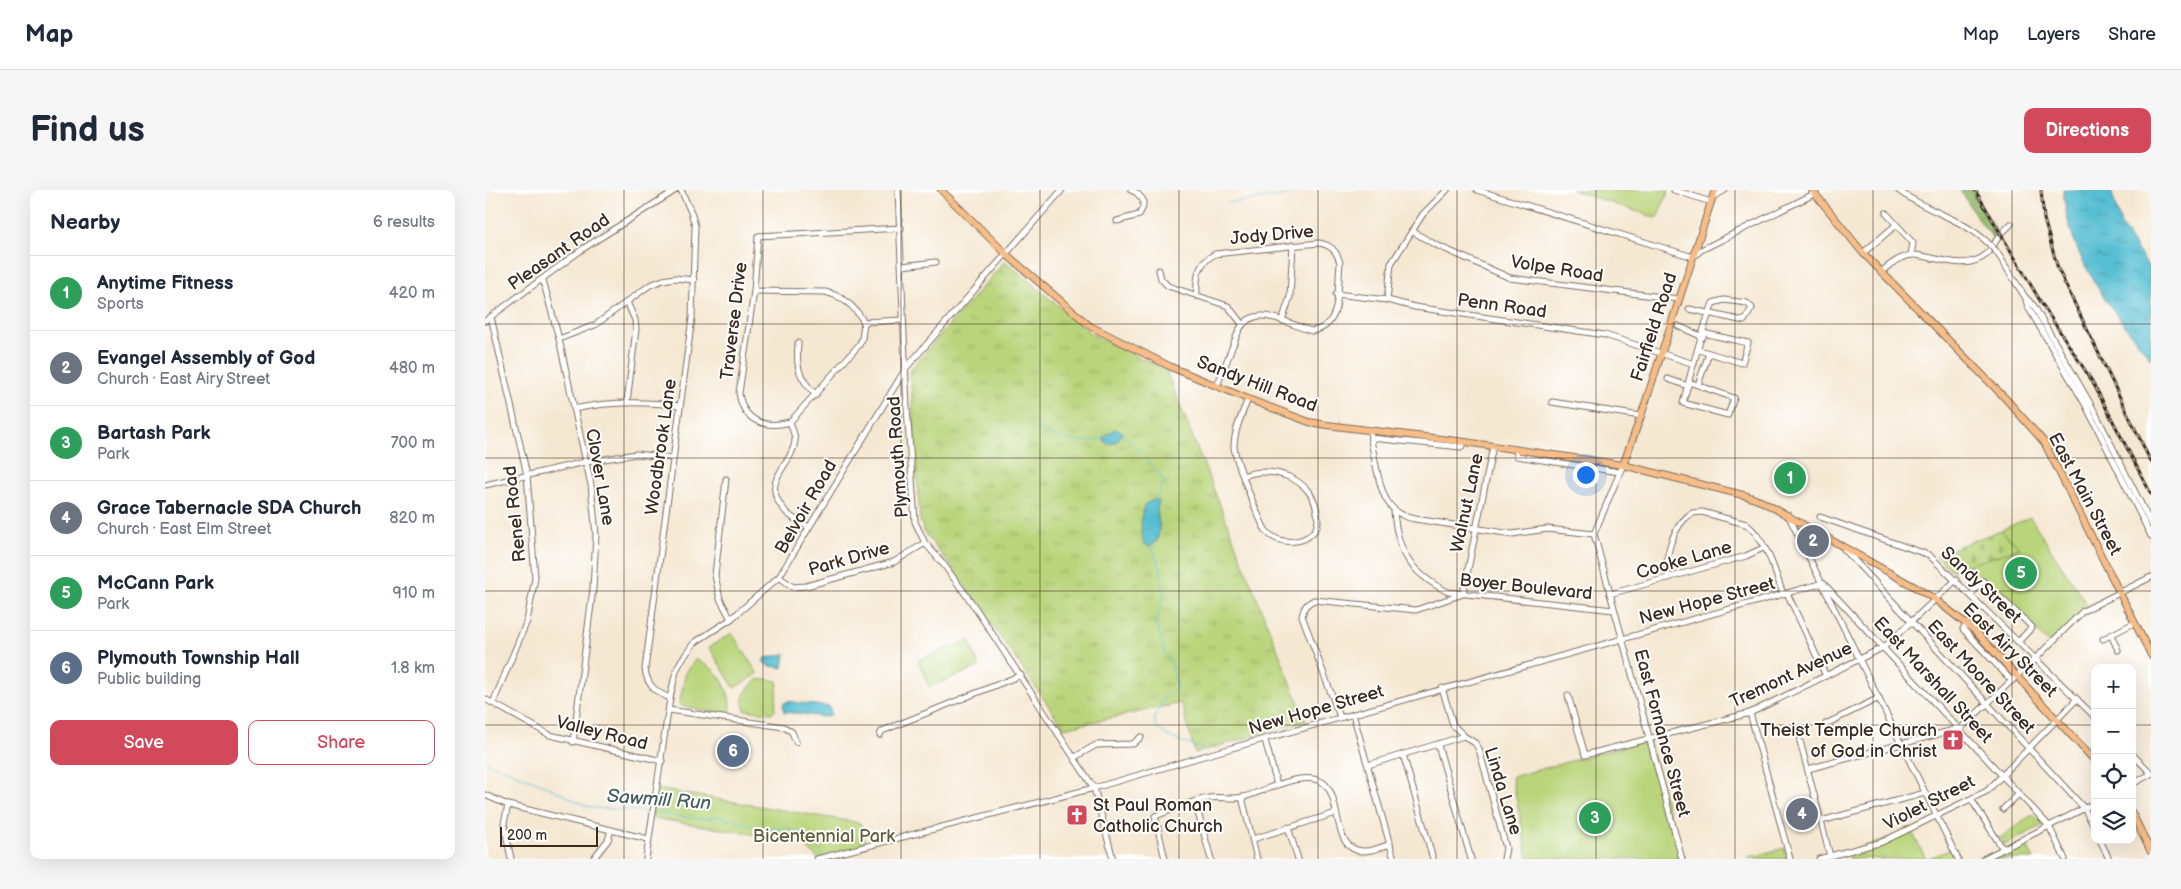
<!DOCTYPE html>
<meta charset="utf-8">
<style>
body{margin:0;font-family:"Balsamiq Sans",sans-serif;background:#f6f6f7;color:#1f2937}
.controls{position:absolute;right:15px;bottom:15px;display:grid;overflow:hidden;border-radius:10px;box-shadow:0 5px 20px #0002}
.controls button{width:45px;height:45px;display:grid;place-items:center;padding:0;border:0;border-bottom:1px solid #e0e1e3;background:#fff;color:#1f2937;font:25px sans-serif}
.scale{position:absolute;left:15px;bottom:12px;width:98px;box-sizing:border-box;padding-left:5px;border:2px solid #3b2a1e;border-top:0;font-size:14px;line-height:18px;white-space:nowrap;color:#3b2a1e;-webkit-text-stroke:4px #fff;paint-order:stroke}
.you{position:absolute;left:1100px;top:284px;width:18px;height:18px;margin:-12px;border:4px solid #fff;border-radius:50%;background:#1a73e8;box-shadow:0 0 0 8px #1a73e833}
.badge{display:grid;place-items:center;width:32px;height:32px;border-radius:50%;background:#d1495b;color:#fff;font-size:16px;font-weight:700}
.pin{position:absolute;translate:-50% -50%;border:2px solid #fff;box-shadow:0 1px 5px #0006}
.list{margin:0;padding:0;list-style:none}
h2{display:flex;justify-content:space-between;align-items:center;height:65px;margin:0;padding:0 20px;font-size:21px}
h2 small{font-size:16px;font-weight:400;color:#747a83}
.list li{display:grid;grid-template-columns:32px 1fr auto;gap:15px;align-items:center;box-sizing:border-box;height:75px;padding:0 20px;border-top:1px solid #e0e1e3}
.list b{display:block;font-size:19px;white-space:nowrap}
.list p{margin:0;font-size:16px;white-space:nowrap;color:#747a83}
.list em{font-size:16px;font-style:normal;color:#747a83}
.actions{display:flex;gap:10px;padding:15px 20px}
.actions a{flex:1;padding:11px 0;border:1px solid #d1495b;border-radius:10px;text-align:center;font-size:18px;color:#d1495b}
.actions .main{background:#d1495b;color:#fff}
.icon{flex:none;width:28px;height:28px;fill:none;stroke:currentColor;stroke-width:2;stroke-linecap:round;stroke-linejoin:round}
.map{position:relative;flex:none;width:1666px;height:669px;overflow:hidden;border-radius:10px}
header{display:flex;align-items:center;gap:30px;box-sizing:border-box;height:70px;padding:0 25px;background:#fff;border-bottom:1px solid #e0e1e3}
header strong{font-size:24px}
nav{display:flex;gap:28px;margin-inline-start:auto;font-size:18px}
.intro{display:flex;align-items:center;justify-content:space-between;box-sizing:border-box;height:120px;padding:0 30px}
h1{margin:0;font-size:35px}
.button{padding:12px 22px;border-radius:10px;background:#d1495b;color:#fff;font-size:18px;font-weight:700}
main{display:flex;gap:30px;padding:0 30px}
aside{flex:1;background:#fff;border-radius:10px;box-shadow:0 5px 20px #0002}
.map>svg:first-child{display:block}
.grass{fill:url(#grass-tufts);stroke:#7a7f4c}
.forest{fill:url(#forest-firs);stroke:#667044}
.cemetery{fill:url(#cemetery-stones);stroke:#7a7f4c}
.park{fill:#b9d47a;stroke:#7a7f4c}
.water{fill:url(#water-ripples);stroke:#487478}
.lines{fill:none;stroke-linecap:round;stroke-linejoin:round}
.stream{stroke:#55bed2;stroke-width:1}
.minor-casing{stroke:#7c6c5d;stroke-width:7}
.major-casing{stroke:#7c6c5d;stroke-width:8}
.minor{stroke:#fff;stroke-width:5}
.major{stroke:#f7bd88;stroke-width:6}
.rail-casing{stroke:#3b2a1e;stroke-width:3}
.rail{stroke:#fff;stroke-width:1;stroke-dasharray:4;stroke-linecap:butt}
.minor-bridge-casing{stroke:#7c6c5d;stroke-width:7;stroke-linecap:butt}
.minor-bridge{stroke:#fff;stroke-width:5}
.grid{fill:none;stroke:#3b2a1e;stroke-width:1;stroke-opacity:0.55}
.labels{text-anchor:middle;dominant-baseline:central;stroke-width:4;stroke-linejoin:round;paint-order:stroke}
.street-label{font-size:18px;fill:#3b2a1e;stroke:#fff}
.poi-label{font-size:18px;fill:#3b2a1e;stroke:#fff;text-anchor:end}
.park-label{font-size:18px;fill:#615d3a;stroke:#fff}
.water-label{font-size:19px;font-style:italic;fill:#445e5d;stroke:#fff}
</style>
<header>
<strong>Map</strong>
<nav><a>Map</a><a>Layers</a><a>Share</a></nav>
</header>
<div class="intro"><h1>Find us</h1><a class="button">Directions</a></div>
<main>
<aside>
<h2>Nearby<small>6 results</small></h2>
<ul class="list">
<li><span class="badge" style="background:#2e9e5b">1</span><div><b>Anytime Fitness</b><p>Sports</p></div><em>420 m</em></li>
<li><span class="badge" style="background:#6b7280">2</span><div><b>Evangel Assembly of God</b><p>Church · East Airy Street</p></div><em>480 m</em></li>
<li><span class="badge" style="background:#2e9e5b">3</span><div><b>Bartash Park</b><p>Park</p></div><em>700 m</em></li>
<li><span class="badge" style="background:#6b7280">4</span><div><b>Grace Tabernacle SDA Church</b><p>Church · East Elm Street</p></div><em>820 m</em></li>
<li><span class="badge" style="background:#2e9e5b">5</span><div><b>McCann Park</b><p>Park</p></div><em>910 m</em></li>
<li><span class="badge" style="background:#5c6f8a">6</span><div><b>Plymouth Township Hall</b><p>Public building</p></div><em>1.8 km</em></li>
</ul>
<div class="actions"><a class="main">Save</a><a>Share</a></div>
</aside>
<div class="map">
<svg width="1666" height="669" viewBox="0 0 1666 669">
<defs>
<pattern id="grass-tufts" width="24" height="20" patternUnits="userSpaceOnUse" patternTransform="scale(1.25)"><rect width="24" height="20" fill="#b9d47a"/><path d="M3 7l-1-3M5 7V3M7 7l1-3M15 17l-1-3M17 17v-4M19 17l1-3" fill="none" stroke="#a0b669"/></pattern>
<pattern id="forest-firs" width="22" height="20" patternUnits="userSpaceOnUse" patternTransform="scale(1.25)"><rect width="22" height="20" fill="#92b66a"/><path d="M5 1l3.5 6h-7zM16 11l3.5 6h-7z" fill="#789457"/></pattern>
<pattern id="cemetery-stones" width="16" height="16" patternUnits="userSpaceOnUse" patternTransform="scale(1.25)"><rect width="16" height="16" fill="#b9d47a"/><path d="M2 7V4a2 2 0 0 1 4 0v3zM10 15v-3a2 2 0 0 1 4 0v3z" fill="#a0b669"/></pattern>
<pattern id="water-ripples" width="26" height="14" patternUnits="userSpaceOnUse" patternTransform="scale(1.25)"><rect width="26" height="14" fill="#55bed2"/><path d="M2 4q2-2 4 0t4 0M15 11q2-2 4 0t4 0" fill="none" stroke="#489baa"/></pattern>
</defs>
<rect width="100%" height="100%" fill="#fff"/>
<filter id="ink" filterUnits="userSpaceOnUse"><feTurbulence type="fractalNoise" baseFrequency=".02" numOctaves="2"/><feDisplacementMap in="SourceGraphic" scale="10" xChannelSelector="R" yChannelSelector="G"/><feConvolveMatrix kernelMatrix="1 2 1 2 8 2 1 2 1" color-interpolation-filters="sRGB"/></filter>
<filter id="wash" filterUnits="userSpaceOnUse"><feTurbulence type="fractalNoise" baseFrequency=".0096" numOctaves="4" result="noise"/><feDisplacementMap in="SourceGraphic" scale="20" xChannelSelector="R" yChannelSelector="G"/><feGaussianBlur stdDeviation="1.12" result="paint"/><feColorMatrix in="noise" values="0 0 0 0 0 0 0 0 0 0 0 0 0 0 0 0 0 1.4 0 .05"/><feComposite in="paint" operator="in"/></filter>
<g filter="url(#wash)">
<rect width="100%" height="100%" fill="#f5e8d3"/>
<!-- grass -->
<path class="grass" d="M520,71L608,145L681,180L821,531L710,563L696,513L579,538L466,376L439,342L435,330L425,180Z"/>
<!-- forest -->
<path class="forest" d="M1475,0H1487L1510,39L1512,47L1510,50C1496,35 1486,18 1475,0Z"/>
<!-- cemetery -->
<path class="cemetery" d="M1516,340L1535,358L1467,381L1451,365Z"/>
<!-- park -->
<g class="park">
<path d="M1087,0H1184L1172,28Z"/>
<path d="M1545,327L1604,418L1565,454L1499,391L1481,376L1535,358L1516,340Z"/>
<path d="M247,443L273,484L249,498L224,457Z"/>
<path d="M484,450L494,477L444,497L433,470Z"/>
<path d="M211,469C236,480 246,500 246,526L197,516L194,514L201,482Z"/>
<path d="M282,489L293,491L290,520L286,523L260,520C254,506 262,500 271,490Z"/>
<path d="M1163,550L1197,669H1043L1027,587Z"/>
<path d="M172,599L375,633L381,657L333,669L317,652L167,628Z"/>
<path d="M1548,624L1558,635L1519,655L1515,648Z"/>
<path d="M1426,640L1441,669L1468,659L1473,669H1365L1363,663Z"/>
<path d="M1536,653H1540L1549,669H1505Z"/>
<path d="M1299,658L1302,669L1261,668H1262Z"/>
</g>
<!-- water -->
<g class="water">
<path d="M1578,0H1626L1636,35L1666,81V169C1625,117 1584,70 1578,0Z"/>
<path d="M630,239L638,242L631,252L623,255L618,248Z"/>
<path d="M669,310L674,311L672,320L675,340L672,351L664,356L659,354C656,341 654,325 661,313Z"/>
<path d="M300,464L298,478L285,476L278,472L280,468Z"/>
<path d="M303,511L345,517L346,525L340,527L299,522L298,514Z"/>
</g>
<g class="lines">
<!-- stream -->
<g class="stream">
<path d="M743,13L791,7L821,0"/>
<path d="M551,236C565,250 600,256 618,248"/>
<path d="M636,243L655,262"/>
<path d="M661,268L679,291L671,311"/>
<path d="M666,355L676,379L677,399L679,405L671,433L680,464L686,471L692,499C689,503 683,502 680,506C677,509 677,514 675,517C652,545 707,553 722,561"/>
<path d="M0,572L57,594L101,616L111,618L167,622"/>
<path d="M171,622L187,626L222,629L230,626L273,637L288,639L301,638L319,644L339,666"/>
</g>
</g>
</g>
<g filter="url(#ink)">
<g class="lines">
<!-- minor casing -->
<g class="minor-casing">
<g id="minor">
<path d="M413,0L422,218L430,332L440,353L459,375L487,413L609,598L628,669"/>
<path d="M992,0L1208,67L1216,60L1329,4"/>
<path d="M1189,0L1226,12"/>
<path d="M1413,0C1440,21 1474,27 1501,51"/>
<path d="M1228,7L1240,0"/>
<path d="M1401,23L1428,53L1426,65"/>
<path d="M632,31L654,25L658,17V10L652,3L646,0"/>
<path d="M927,41L949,54L1025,88L1193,109"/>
<path d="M1519,41L1526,34"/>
<path d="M1511,61L1540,107L1549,116L1610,222L1666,334"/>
<path d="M1378,63L1411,35"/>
<path d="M417,76L451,72"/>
<path d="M674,80L676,89L683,96L743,116L757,134"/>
<path d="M1396,82C1404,75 1419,64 1430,65C1453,67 1481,82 1502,64C1507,60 1509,53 1513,48"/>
<path d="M58,90L74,149L106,295L111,345L108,399L88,552"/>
<path d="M269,101L340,102C358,106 369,116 379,132L418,130"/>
<path d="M851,104L902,110L930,117L1120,145L1209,174"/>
<path d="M712,106C711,87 712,74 730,64L834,53C846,55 852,61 855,73C852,99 858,137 827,141C803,135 771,111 754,140L732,196"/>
<path d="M902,110L906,74L938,24L962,0"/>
<path d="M1541,110L1543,117L1600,214L1666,346"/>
<path d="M1204,119L1259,131L1267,118L1262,113L1239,110L1228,113C1215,145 1207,179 1198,213L1243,225L1249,208L1204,192"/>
<path d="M6,127L42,285L50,388L42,431L8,513"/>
<path d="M0,131L99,58L191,0"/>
<path d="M797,131L805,107L808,55"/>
<path d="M379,132L377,149L374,155L305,232C279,239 258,231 254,203L269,101L273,46L416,38"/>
<path d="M1193,136L1218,147"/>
<path d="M74,149L110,135L165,95L178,90L190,88L209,90"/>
<path d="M313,153C311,177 313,187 331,205"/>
<path d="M1214,160L1257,173L1263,153L1218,143"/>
<path d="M1183,189L1203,196"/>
<path d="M1213,195L1224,163"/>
<path d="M142,212L151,139L150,130L142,112"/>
<path d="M1067,212L1156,226"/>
<path d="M89,219C125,211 159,211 195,216"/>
<path d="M305,232C307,239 310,244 310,251C307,278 272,290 301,322C306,328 316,333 324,337"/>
<path d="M885,241C886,253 889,265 891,276C896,301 901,324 930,329L1027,344L1062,339L1109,344"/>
<path d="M886,248L976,257L980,252"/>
<path d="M1031,260L1032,266L1134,282"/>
<path d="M1138,275L1109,344L1197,669"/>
<path d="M758,286C787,274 828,289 832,322C833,329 834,335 830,340C819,355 794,355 782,342C775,333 750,269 749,257C749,241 757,224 763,209"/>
<path d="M241,289L230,385L235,409L246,429"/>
<path d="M0,295L100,272L151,264L188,268"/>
<path d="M909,322C913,364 926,383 963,402L1129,420"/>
<path d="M1303,325L1473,669"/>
<path d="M1335,327L1444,365L1610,527"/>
<path d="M1359,359L1599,618L1610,639"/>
<path d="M294,387L308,397L321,396L409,372L440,353"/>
<path d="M1184,388C1178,367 1188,335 1207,323L1217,322L1261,334C1281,349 1290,381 1298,404"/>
<path d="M1339,394L1564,636L1580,669"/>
<path d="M1302,403L1341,486"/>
<path d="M1125,404L1261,366L1278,358"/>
<path d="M1486,404L1498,391L1547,437L1534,451"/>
<path d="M1482,434L1478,439L1527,491"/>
<path d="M1626,445L1633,460"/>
<path d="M1618,449L1649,433"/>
<path d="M957,498L968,535L979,546"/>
<path d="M1083,505L1100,565L1265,523L1399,457L1471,390"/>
<path d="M185,508C170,502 162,495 160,479L203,158L207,128L210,36L206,22L196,0"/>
<path d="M0,509L65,545L177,571"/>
<path d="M184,520L299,537L307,542L311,552"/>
<path d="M1265,523L1305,669"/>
<path d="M868,524L909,669"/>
<path d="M855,527L817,426C819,417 821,414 829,410L931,420L978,404L1008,256"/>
<path d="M1341,534L1394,508"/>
<path d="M395,545L397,541L536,485"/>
<path d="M780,550L792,595"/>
<path d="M1315,551L1345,666"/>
<path d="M953,555L986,669"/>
<path d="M918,564L948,669"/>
<path d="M1647,564L1666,583"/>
<path d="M590,567L611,555L648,554L656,547"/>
<path d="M883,575L979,546L990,553L994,559L1021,658L1019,669"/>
<path d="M1323,579L1476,538L1551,468L1598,421L1666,387"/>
<path d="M1647,594L1666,584"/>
<path d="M0,605L23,615L163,649"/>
<path d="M757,607L772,669"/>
<path d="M1486,609L1518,659"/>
<path d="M710,612L726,669"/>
<path d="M23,615L19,633L26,669"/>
<path d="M1518,619L1534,604"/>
<path d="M1336,631L1440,603"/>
<path d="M803,637L813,669"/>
<path d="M768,649L851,623"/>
<path d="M1615,650L1624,669"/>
<path d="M108,669L123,650L126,640"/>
<path d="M161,669L185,508L191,481L196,471L209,453L246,429L294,387L421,178L577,0"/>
<path d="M332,669L609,598L729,563L1338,393"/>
<path d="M680,669L670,626C687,620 706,611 724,608C736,606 748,610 759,607C780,601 812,583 833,590C860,598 843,662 879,661C888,661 897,657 905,654"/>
<path d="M1334,669L1397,652L1502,601L1592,509"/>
<path d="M1498,669L1610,613"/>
</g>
</g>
<!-- major casing -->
<g class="major-casing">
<g id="major">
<path d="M456,0L521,64L605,136L686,177L763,209L824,232L842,235L980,252L1138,275L1262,306L1278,312L1430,397L1451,410L1490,441L1610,571"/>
<path d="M1327,0L1378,63L1520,208L1559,252L1666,465"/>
<path d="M1138,275L1156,226L1230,0"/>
<path d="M1647,623L1666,662"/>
</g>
</g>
<!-- minor -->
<use href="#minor" class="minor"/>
<!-- major -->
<use href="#major" class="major"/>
<!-- rail casing -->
<g class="rail-casing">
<g id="rail">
<path d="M1490,0L1557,114L1607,191L1666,304"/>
<path d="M1556,0L1559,29L1573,79L1666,272"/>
</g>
</g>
<!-- rail -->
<use href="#rail" class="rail"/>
<!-- minor-bridge casing -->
<g class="minor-bridge-casing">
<path id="minor-bridge" d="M1501,51L1511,61"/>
</g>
<!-- minor-bridge -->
<use href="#minor-bridge" class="minor-bridge"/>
</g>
</g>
<!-- grid -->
<path class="grid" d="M139,0V669M278,0V669M416,0V669M555,0V669M694,0V669M833,0V669M972,0V669M1111,0V669M1250,0V669M1388,0V669M1527,0V669M0,134H1666M0,268H1666M0,401H1666M0,535H1610M1647,535H1666"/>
<!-- icons -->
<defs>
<g id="church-square" transform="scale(1.125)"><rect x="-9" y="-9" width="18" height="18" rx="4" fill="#d1495b" stroke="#fff"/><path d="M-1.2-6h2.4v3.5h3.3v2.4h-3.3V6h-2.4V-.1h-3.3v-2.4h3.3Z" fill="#fff"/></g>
</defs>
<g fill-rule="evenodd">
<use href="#church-square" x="1468" y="550"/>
<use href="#church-square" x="592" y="625"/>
</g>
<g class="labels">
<!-- street labels -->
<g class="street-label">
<text transform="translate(787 45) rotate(-5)">Jody Drive</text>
<text transform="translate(74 62) rotate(-35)">Pleasant Road</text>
<text transform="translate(1072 79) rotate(9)">Volpe Road</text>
<text transform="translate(1017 116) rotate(8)">Penn Road</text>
<text transform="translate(249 131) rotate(-83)">Traverse Drive</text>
<text transform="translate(1169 137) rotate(-72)">Fairfield Road</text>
<text transform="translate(772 194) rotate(21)">Sandy Hill Road</text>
<text transform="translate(176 257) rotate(-82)">Woodbrook Lane</text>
<text transform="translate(413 267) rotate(-94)">Plymouth Road</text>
<text transform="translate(115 287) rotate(80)">Clover Lane</text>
<text transform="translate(1600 304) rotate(62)">East Main Street</text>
<text transform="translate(982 313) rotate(-78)">Walnut Lane</text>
<text transform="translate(321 317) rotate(-60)">Belvoir Road</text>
<text transform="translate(30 324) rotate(-96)">Renel Road</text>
<text transform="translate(364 369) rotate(-16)">Park Drive</text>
<text transform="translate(1199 370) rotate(-16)">Cooke Lane</text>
<text transform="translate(1496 395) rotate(43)">Sandy Street</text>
<text transform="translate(1041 397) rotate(6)">Boyer Boulevard</text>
<text transform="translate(1222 411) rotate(-15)">New Hope Street</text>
<text transform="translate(1525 460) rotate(45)">East Airy Street</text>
<text transform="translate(1306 485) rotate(-25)">Tremont Avenue</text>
<text transform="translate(1496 487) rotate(47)">East Moore Street</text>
<text transform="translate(1448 490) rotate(47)">East Marshall Street</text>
<text transform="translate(831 520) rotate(-16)">New Hope Street</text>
<text transform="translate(117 543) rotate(14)">Valley Road</text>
<text transform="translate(1177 543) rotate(75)">East Fornance Street</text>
<text transform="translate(1018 601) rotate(73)">Linda Lane</text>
<text transform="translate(1444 613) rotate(-27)">Violet Street</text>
</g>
<!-- poi labels -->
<g class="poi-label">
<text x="1452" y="540">Theist Temple Church<tspan x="1452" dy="21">of God in Christ</tspan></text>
<text x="608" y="615" text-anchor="start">St Paul Roman<tspan x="608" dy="21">Catholic Church</tspan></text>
</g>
<!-- park labels -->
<g class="park-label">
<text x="339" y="646">Bicentennial Park</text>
</g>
<!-- water labels -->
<g class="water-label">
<text transform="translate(174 610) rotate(4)">Sawmill Run</text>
</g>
</g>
</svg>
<div class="controls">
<button>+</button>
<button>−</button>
<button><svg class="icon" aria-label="locate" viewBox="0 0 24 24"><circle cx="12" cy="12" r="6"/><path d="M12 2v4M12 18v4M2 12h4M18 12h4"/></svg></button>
<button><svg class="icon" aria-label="layers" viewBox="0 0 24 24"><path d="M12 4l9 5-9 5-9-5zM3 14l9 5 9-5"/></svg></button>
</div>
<div class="scale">200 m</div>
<div class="you"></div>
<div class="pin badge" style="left:1305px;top:288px;background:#2e9e5b">1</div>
<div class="pin badge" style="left:1328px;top:351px;background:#6b7280">2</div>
<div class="pin badge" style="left:1110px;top:628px;background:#2e9e5b">3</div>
<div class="pin badge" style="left:1317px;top:624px;background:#6b7280">4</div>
<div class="pin badge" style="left:1536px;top:383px;background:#2e9e5b">5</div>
<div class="pin badge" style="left:248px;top:561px;background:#5c6f8a">6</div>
</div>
</main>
